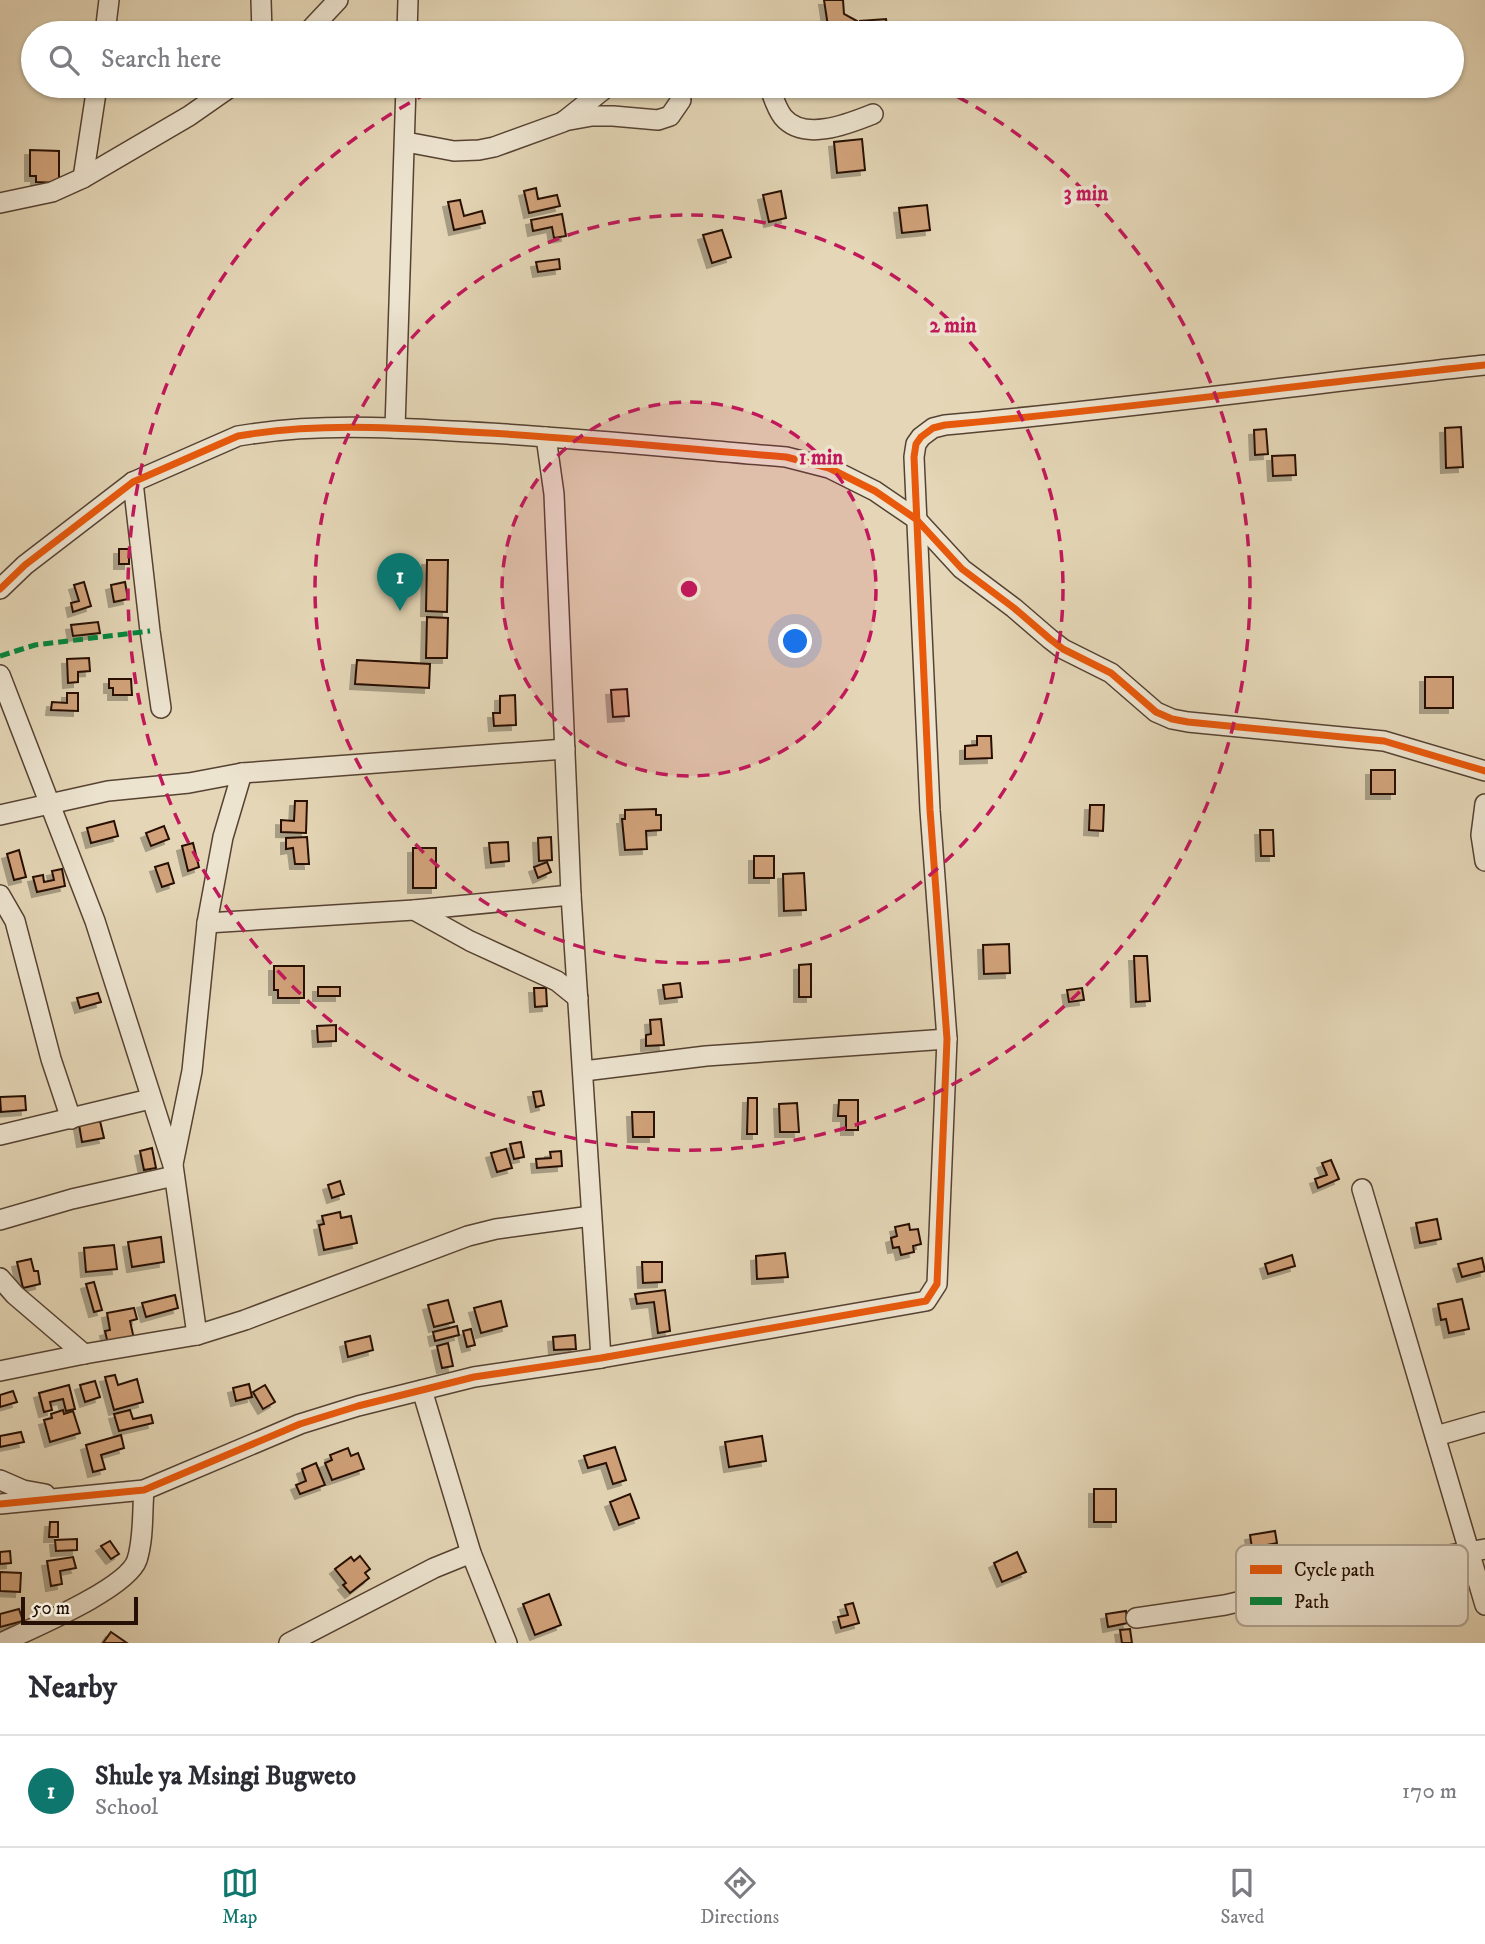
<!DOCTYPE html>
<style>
body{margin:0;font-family:"IM FELL DW Pica",serif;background:#f7f7f7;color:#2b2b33}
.scale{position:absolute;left:21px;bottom:18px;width:117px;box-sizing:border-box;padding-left:7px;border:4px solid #261006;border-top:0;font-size:19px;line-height:24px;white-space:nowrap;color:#261006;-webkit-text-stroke:5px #ede4d0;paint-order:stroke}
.you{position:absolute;left:796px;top:642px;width:24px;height:24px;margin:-18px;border:5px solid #fff;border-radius:50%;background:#1a73e8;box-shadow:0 0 0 10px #1a73e833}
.badge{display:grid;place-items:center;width:46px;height:46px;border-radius:50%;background:#0f766e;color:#fff;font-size:23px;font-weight:700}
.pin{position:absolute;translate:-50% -58px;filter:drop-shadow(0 2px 4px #0008)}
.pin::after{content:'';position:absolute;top:37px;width:24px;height:21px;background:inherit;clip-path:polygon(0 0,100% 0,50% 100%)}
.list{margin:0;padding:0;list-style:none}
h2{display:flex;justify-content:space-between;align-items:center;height:91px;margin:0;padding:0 28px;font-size:30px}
h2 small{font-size:23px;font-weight:400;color:#7c7c81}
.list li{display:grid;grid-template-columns:46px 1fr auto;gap:21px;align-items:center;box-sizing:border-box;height:112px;padding:0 28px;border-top:2px solid #e1e1e2}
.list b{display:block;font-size:26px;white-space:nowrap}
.list p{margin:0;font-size:23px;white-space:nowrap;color:#7c7c81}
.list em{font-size:23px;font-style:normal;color:#7c7c81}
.icon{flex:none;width:38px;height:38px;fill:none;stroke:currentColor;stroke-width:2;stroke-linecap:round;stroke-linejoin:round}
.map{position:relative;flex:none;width:1485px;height:1643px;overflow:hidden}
.search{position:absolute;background:#fff;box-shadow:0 2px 5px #0004;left:21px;right:21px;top:21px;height:77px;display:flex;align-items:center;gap:18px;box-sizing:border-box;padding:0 24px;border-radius:38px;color:#7c7c81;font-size:26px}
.sheet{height:203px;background:#fff}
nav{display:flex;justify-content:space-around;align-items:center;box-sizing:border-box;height:98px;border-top:2px solid #e1e1e2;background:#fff;font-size:19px;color:#7c7c81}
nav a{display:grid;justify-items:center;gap:4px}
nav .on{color:#0f766e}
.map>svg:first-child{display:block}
.building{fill:#d1a27a;stroke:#261006;stroke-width:2;filter:url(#shadow)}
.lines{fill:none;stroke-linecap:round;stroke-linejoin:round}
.minor-casing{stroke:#564232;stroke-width:22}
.minor{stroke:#ede4d0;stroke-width:19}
.quiet{stroke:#00873e;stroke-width:5;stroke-dasharray:10 5;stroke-linecap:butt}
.cycleway-casing{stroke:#ede4d0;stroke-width:11}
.cycleway{stroke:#e8590c;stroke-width:7}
.ring{fill:none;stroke:#c2185b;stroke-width:3.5;stroke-dasharray:12 9}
.key{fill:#ede4d0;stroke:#b1a493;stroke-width:2}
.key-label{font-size:19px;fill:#261006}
.centre{fill:#c2185b;stroke:#ede4d0;stroke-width:3.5}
.ring-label{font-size:21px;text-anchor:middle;font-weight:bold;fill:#c2185b;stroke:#ede4d0;stroke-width:7;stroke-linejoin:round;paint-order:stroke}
</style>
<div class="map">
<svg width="1485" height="1643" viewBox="0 0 1485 1643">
<defs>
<filter id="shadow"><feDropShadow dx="-5" dy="5" stdDeviation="0" flood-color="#0004"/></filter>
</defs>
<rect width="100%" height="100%" fill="#e4d6b6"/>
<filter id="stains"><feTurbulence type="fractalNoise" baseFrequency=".00286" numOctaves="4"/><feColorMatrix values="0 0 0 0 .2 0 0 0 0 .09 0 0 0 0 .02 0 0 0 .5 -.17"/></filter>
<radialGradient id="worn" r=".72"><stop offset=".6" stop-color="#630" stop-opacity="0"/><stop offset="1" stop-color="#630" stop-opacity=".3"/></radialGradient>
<!-- building -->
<g class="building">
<path d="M824,0H843L844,14L857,21L861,33H829Z"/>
<path d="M886,19L888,33H862L860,21Z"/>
<path d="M862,139L865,170L837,173L834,142Z"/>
<path d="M30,150L59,151V183L36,182V176H30Z"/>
<path d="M536,188L538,199L557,195L560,206L529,213L524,191Z"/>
<path d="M781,191L786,218L769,222L763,195Z"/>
<path d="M460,200L464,216L482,211L485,223L454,230L448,202Z"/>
<path d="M927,205L930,230L902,233L899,208Z"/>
<path d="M562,214L566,236L554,238L552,227L533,231L531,220Z"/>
<path d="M722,230L731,257L712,263L703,235Z"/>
<path d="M559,259L560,269L538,272L536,262Z"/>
<path d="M1461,427L1463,467L1446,468L1445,428Z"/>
<path d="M1266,429L1268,454L1255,455L1254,430Z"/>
<path d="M1295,455L1296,475L1273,476L1272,456Z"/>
<rect x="119" y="549" width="10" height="15"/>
<path d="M427,560H448L447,612L426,611Z"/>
<path d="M84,582L91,606L73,612L71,603L79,601L74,585Z"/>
<path d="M125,582L128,599L114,602L111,585Z"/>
<path d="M427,617L448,618L447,658H426Z"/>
<path d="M98,622L100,633L73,636L71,625Z"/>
<path d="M89,658L90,671L78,672V682L68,683L67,659Z"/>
<path d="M357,660L430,664L429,688L355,684Z"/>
<rect x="1425" y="677" width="28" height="31"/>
<path d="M109,679H131L132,695H113V688H109Z"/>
<path d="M627,689L629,716L613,717L611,690Z"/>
<path d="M67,693H78V711L51,710L52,702L67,703Z"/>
<path d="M515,695L516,725L494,726L493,713H500V696Z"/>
<path d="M977,736H991L992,758L965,759V746L977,745Z"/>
<rect x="1371" y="770" width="24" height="24"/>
<path d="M295,801H307L306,833L281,832V820L294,821Z"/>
<path d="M1090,805H1104L1103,831L1089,830Z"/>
<path d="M656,809V815H661V830L646,831L647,849L625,850L622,819H625V810Z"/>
<path d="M114,821L118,836L91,843L87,828Z"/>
<path d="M164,826L169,839L151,846L146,833Z"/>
<path d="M1260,830H1273L1274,856H1261Z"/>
<path d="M307,837L309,864H295L293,848L286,849V838Z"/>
<path d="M551,837L552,860L539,861L538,838Z"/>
<path d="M508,842L509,861L491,863L489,843Z"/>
<path d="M193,843L199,867L188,871L182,846Z"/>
<rect x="413" y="848" width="23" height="40"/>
<path d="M19,850L26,877L14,880L7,854Z"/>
<rect x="754" y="856" width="20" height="22"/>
<path d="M547,862L551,872L538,878L534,867Z"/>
<path d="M168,863L174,883L162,887L155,867Z"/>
<path d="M62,869L65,886L37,892L33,877L43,875L44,882L54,880L52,871Z"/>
<path d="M804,873L806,910L784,911L783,874Z"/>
<path d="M1009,944L1010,973L984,974L983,945Z"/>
<path d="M1134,956H1147L1150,1001L1136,1002Z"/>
<path d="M811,964V997H799V965Z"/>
<path d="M274,966H304V998H278V990H274Z"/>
<path d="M680,983L682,997L665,999L663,985Z"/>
<rect x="318" y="987" width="22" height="9"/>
<path d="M534,988H546L547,1006L535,1007Z"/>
<path d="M1082,988L1084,1000L1069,1002L1067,990Z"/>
<path d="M98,993L101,1002L80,1008L77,998Z"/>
<path d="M661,1019L664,1045L646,1046V1035L651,1034L650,1020Z"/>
<path d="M336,1025V1041L318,1042L317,1026Z"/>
<path d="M541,1091L544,1105L536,1107L533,1092Z"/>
<path d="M25,1096L26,1110L1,1112L0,1097Z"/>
<path d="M748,1098H757V1134H747Z"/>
<path d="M839,1100H858V1130H846V1116H838Z"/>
<path d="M797,1103L799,1132H780L779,1104Z"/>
<path d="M632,1112H654V1137H633Z"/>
<path d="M100,1121L104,1138L82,1142L79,1125Z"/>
<path d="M521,1142L524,1157L514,1159L510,1144Z"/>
<path d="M152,1148L156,1168L144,1170L140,1151Z"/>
<path d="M506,1149L512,1168L497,1172L491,1153Z"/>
<path d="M561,1151L562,1166L537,1168L536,1159L551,1158L550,1152Z"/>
<path d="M1331,1160L1339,1179L1318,1188L1315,1179L1327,1175L1322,1163Z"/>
<path d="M340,1181L344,1194L332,1198L328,1185Z"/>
<path d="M340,1212L341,1218L351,1216L357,1243L324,1250L319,1225L324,1224L322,1216Z"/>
<path d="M1437,1219L1441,1239L1420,1243L1416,1223Z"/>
<path d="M909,1224L910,1230L918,1229L921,1244L913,1246L914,1252L901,1255L899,1247L893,1248L891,1238L897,1236L895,1227Z"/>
<path d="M161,1237L164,1262L132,1267L128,1242Z"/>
<path d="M114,1245L117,1269L86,1272L84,1248Z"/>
<path d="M785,1253L788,1277L757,1279L756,1256Z"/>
<path d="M1292,1255L1295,1266L1268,1274L1265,1264Z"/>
<path d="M1482,1258L1485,1271L1462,1277L1458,1264Z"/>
<path d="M31,1259L34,1271H38L40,1284L23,1288L17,1262Z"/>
<path d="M642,1262H662V1282L643,1283Z"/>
<path d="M94,1282L102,1310L94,1312L86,1284Z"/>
<path d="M665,1290L670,1331L658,1333L654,1302L637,1304L635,1294Z"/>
<path d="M175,1295L178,1308L146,1317L142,1303Z"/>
<path d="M1462,1299L1469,1329L1449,1333L1446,1319L1441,1320L1438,1304Z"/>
<path d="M448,1300L454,1322L434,1327L428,1305Z"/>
<path d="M501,1301L507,1326L481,1333L474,1308Z"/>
<path d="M134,1308L137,1319L130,1321L134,1339L108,1344L105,1331L110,1330L107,1313Z"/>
<path d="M457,1326L459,1335L435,1341L433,1332Z"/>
<path d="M471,1329L475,1345L467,1347L463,1331Z"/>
<path d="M575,1335L576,1349L554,1350L553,1337Z"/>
<path d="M370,1336L373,1350L348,1357L345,1342Z"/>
<path d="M448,1343L453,1366L442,1368L437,1346Z"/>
<path d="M115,1375L118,1385L137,1379L143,1402L114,1410L105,1377Z"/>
<path d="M95,1381L100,1397L85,1402L80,1385Z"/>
<path d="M249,1384L252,1397L236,1401L233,1388Z"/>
<path d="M69,1385L75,1409L66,1411L63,1399L50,1402L52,1410L44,1412L39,1393Z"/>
<path d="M265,1385L275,1402L263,1409L253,1392Z"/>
<path d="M13,1391L17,1402L0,1407V1395Z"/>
<path d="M63,1410L64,1414L73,1411L80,1433L50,1442L44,1420L52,1418L51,1414Z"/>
<path d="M130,1410L133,1419L151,1415L153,1423L119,1431L114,1414Z"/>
<path d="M21,1432L24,1442L0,1447V1436Z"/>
<path d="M121,1435L124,1448L101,1455L105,1469L93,1472L86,1445Z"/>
<path d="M762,1436L766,1461L729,1467L725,1442Z"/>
<path d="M615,1447L626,1480L613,1484L606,1463L588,1468L584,1456Z"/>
<path d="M348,1448L351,1456L358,1453L364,1469L332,1480L325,1463L332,1460L330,1455Z"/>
<path d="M316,1463L325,1485L300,1494L296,1485L306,1481L302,1469Z"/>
<rect x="1094" y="1489" width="22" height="33"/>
<path d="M630,1494L639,1518L619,1525L610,1502Z"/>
<path d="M50,1522H58V1537H49Z"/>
<path d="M1275,1531L1277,1543L1252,1548L1250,1535Z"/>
<path d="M77,1539V1550L56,1551L55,1540Z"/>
<path d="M110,1541L119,1554L111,1559L101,1546Z"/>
<path d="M10,1551L11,1563L0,1564V1552Z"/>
<path d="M1017,1552L1026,1572L1002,1582L994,1563Z"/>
<path d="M360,1556L370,1569L365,1573L369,1578L350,1593L343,1585L346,1583L335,1569L351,1557L354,1561Z"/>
<path d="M73,1557L76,1568L60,1571L62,1584L51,1586L47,1561Z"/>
<path d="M0,1572L21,1573L20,1592L0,1591Z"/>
<path d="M549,1594L561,1625L535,1635L523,1604Z"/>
<path d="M853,1603L859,1623L841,1628L838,1617L848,1615L845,1605Z"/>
<path d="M19,1609L23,1621L0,1627V1614Z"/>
<path d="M1126,1611L1128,1623L1108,1627L1106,1614Z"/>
<path d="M1130,1629L1132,1643H1122L1120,1630Z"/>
<path d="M111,1632L127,1643H103Z"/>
</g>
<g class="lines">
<!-- minor casing -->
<g class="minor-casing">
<g id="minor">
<path d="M261,0L262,33"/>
<path d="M105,33L109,0"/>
<path d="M307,33L338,0"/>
<path d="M407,33L408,0"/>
<path d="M769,86C773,96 776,108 783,117C804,142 848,124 873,114"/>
<path d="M564,121L592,116H613L658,120L670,116L681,100"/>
<path d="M406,142L454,151L479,150L494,147L563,122L608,86"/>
<path d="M83,178L97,86"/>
<path d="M0,203L52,192L83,178L189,116L232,86"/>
<path d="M395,428L406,86"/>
<path d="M546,437L554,494L571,895L601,1358"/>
<path d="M133,482L150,631L161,708"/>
<path d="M0,589L25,565L133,482L238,436L251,434C317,424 385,427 452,431C563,436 675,448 786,457L829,468L875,491L916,519L962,569L1014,608L1050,639L1063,649L1111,673L1156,712L1172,719L1188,722L1384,741L1485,771"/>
<path d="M0,675L95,921L173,1165L197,1335"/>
<path d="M1485,804L1481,835L1485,861"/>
<path d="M0,815L108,791L189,783L242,773L565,749"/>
<path d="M0,895L15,921L51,1059L71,1119"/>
<path d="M414,910L470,941L557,981L578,998"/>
<path d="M207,923L414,910L571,895"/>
<path d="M584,1071L706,1056L947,1039"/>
<path d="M0,1135L150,1099"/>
<path d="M173,1164L192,1071L207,923L223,837L242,773"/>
<path d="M1362,1189L1485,1605"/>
<path d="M0,1220L72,1199L174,1176"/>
<path d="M0,1278L15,1295L84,1354"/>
<path d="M0,1371L84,1354L197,1335L245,1320L468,1236L496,1229L591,1216"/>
<path d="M422,1390L471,1553L507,1643"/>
<path d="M1436,1436L1485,1422"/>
<path d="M0,1480L23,1490L45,1494"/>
<path d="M0,1504L144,1490L300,1424L358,1406L474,1377L601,1358L926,1301L937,1284L947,1039L930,810L914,457L916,444L921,437L933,428L945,425C1126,409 1305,384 1485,365"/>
<path d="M1136,1618L1225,1605L1401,1563L1485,1549"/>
<path d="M1,1643C30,1629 127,1589 137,1560C144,1538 142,1512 144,1490"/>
<path d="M289,1643L434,1568L471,1553"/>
</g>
</g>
<!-- minor -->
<use href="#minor" class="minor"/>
<!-- quiet -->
<path class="quiet" d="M0,656L35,645L150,631"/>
<!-- cycleway casing -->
<g class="cycleway-casing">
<g id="cycleway">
<path d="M0,589L25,565L133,482L238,436L251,434C317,424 385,427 452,431C563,436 675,448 786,457L829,468L875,491L916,519L962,569L1014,608L1050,639L1063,649L1111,673L1156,712L1172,719L1188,722L1384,741L1485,771"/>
<path d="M0,1504L144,1490L300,1424L358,1406L474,1377L601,1358L926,1301L937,1284L947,1039L930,810L914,457L916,444L921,437L933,428L945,425C1126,409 1305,384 1485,365"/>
</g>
</g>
<!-- cycleway -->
<use href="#cycleway" class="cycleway"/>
</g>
<!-- distance rings -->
<circle cx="689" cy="589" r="187" fill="#c2185b" fill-opacity=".12"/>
<g class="ring">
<circle cx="689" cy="589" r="187"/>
<circle cx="689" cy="589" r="374"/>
<path d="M616 33A561 561 0 0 1 762 33M939 87A561 561 0 1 1 439 87"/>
</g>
<!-- legend -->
<rect x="1236" y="1545" width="232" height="81" rx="10" class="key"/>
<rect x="1250" y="1565" width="32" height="9" fill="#e8590c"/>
<rect x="1250" y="1597" width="32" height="8" fill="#00873e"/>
<g class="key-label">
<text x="1294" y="1576">Cycle path</text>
<text x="1294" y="1608">Path</text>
</g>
<circle cx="689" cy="589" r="10" class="centre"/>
<g class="ring-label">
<text x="1086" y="200">3 min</text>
<text x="953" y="332">2 min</text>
<text x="821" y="464">1 min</text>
</g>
<rect width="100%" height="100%" filter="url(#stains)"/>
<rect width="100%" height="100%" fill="url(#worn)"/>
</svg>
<div class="scale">50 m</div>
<div class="you"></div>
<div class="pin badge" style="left:400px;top:611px">1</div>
<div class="search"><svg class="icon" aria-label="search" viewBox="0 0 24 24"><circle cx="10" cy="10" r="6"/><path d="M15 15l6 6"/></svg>Search here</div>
</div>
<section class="sheet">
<h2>Nearby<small></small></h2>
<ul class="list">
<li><span class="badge">1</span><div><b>Shule ya Msingi Bugweto</b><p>School</p></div><em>170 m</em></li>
</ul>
</section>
<nav>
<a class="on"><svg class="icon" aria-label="map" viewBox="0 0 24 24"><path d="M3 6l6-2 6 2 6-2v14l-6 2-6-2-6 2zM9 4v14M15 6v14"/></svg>Map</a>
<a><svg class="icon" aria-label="directions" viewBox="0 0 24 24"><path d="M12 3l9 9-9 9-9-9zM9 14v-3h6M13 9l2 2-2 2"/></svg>Directions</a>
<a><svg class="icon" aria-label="saved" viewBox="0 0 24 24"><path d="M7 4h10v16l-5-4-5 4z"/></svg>Saved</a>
</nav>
